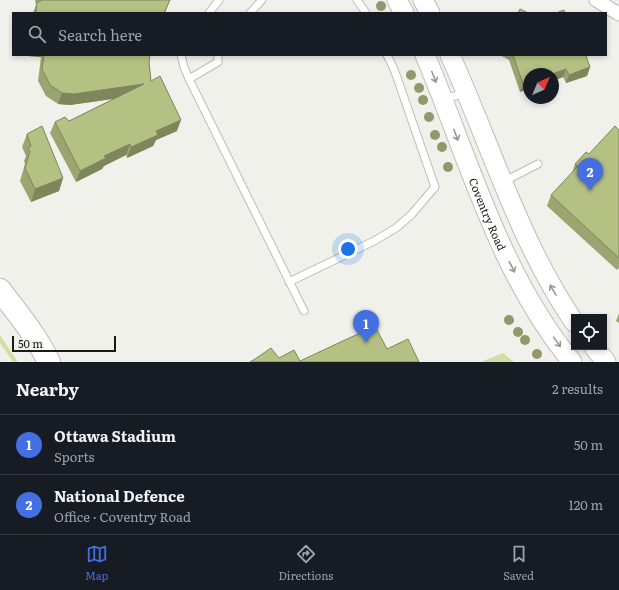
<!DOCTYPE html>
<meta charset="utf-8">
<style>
body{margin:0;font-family:Literata,serif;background:#242831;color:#f1f3f6}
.controls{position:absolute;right:12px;bottom:12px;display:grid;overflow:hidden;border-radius:0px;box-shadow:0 2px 6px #0003}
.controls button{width:36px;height:36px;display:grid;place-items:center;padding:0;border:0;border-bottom:1px solid #363941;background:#171b24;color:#f1f3f6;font:20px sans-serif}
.compass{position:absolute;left:523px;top:68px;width:36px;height:36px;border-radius:50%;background:#171b24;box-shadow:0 2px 6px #0003;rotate:44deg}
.scale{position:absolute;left:12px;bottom:10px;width:104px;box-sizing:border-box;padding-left:4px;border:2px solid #191a17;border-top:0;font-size:11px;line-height:14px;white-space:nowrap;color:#191a17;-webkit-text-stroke:3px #f0f1ea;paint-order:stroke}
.you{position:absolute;left:348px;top:249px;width:14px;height:14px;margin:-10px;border:3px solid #fff;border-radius:50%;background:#1a73e8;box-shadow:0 0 0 6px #1a73e833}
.badge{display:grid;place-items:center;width:26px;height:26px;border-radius:50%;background:#436fe1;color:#fff;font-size:13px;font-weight:700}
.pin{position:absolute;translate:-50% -33px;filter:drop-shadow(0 1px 2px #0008)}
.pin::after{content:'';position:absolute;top:21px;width:14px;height:12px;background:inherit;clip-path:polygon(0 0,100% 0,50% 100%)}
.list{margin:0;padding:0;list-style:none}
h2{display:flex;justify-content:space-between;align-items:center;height:52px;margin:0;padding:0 16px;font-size:17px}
h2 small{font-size:13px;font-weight:400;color:#9ea1a6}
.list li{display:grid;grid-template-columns:26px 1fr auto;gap:12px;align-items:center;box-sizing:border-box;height:60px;padding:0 16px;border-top:1px solid #363941}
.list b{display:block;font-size:15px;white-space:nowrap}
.list p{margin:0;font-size:13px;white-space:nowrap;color:#9ea1a6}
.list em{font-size:13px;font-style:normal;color:#9ea1a6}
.icon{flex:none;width:22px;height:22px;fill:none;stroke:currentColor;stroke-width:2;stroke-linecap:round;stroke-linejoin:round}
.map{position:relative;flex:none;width:619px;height:362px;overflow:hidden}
.search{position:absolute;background:#171b24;box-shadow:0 2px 6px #0003;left:12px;right:12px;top:12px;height:44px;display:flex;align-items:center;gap:10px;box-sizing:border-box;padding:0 14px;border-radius:0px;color:#9ea1a6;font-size:15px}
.sheet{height:172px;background:#171b24}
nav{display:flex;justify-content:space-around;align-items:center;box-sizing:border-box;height:56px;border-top:1px solid #363941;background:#171b24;font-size:11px;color:#9ea1a6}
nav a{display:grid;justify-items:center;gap:2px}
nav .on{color:#436fe1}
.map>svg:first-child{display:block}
.grass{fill:#d3dea4}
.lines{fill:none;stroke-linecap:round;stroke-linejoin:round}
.service-casing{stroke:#bdbeb7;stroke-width:9}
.minor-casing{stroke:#bdbeb7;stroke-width:15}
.secondary-casing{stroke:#bdbeb7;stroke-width:21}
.motorway-casing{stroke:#bdbeb7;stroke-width:24}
.service{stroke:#fff;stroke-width:7}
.minor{stroke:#fff;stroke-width:13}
.secondary{stroke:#fff;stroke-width:19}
.motorway{stroke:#fff;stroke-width:22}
.tree{fill:#92976c}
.wall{fill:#9ca571}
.shaded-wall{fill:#7f865c}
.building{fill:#b5c083;stroke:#7f865c}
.oneway{stroke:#989897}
.labels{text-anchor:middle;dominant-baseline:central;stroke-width:3;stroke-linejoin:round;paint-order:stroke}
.street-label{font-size:11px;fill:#191a17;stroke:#f0f1ea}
</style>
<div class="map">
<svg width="619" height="362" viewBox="0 0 619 362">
<rect width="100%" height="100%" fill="#f0f1ea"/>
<!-- grass -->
<g class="grass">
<path d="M0,335L18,362H13L0,343Z"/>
<path d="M503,353L514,362H481Z"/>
</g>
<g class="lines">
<!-- service casing -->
<g class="service-casing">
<g id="service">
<path d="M357,0L366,13"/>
<path d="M209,13L219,0"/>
<path d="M250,13L262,0"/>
<path d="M181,55L184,67L189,79L304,311"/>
<path d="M189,79L218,62V55"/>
<path d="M443,99L466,93"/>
<path d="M503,182L538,164"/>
<path d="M289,282L374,241L396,228L411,215L435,187L394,69L387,55"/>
</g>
</g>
<!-- minor casing -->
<g class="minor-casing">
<path id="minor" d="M596,0L619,14"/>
</g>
<!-- secondary casing -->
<g class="secondary-casing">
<g id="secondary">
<path d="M397,0L404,13"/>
<path d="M423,0L430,13"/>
<path id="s1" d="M425,55C469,159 499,273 572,362"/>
<path d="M450,55C491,145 518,239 574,322"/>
<path d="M594,347L606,362"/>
</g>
</g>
<!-- motorway casing -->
<g class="motorway-casing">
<path id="motorway" d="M0,290C18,314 36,335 49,362"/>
</g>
<!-- service -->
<use href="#service" class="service"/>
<!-- minor -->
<use href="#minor" class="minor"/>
<!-- secondary -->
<use href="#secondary" class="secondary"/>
<!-- motorway -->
<use href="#motorway" class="motorway"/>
</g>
<!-- trees -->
<g class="tree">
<circle cx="381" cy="6" r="5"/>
<circle cx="411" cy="75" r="5"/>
<circle cx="419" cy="88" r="5"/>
<circle cx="423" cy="100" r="5"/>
<circle cx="429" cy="117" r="5"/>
<circle cx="435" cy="135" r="5"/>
<circle cx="442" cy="147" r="5"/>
<circle cx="448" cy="167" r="5"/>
<circle cx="509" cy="320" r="5"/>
<circle cx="518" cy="332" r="5"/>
<circle cx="525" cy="340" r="5"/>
<circle cx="537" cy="354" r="5"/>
</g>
<!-- wall -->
<g class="wall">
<path d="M35,0H170L165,13H33L36,5Z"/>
<path d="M28,55H150L149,62L151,81L177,131L156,140L153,146L127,158L126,155L104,166L102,169L76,182L50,133L55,122L69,121L113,99L70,105L58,104L46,96L38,81L41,57L28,56Z"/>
<path d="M500,55H588L586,59L590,67L587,76L566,83L563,77L553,81V74L520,92L509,60Z"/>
<path d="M619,130V268L617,270L547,206L551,195L572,173L575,164L589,154Z"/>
<path d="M27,134L63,178L59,191L31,202L20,181L25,164L24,161L26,156L22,147Z"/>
<path d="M619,313V323L616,321Z"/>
</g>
<!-- shaded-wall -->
<g class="shaded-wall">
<path d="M28,55H42L41,57L28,56Z"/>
<path d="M590,67L587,76L566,83L569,75Z"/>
<path d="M566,69L563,77L553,81V74H552Z"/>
<path d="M529,82V89L520,92L523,84Z"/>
<path d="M144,84L140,95L70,105L58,104L62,93Z"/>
<path d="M181,120L177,131L156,140L153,146L127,158L131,147L156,131Z"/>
<path d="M130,144L126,155L104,166L102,169L76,182L80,171L104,156Z"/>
<path d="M63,178L59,191L31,202L35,189Z"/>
</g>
<!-- building -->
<g class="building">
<path d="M41,0H170L164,13H36L37,2L41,1Z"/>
<path d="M520,9L528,13H518Z"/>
<path d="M564,10L565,13H556Z"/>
<path d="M44,55H150L149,62L151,81L160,76L181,120L156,131L158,135L131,147L130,144L104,156L106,158L80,171L55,122L65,117L69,121L144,84L74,94L62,93L50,85L42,69Z"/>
<path d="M513,55H588L586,56L590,67L569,75L566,69L552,74H529V82L523,84Z"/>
<path d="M42,126L63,178L35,189L25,168L30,151L28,149L31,146L27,134Z"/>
<path d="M615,126L619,130V258L551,195L578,166L575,164L586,152L589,154Z"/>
<path d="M375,326L387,349L408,339L419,362H250L255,359L271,348L279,358L294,350L300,361Z"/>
</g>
<!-- one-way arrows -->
<defs><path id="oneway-shaft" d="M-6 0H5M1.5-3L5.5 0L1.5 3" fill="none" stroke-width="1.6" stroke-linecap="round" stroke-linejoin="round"/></defs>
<g class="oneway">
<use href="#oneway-shaft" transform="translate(434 77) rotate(68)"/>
<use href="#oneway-shaft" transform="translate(456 135) rotate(69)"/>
<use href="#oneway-shaft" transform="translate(512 267) rotate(63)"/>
<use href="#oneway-shaft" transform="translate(553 290) rotate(-121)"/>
<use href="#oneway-shaft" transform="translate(557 342) rotate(54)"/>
</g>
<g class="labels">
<!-- street labels -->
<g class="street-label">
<text stroke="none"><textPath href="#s1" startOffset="171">Coventry Road</textPath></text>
</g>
</g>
</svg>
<div class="controls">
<button><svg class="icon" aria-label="locate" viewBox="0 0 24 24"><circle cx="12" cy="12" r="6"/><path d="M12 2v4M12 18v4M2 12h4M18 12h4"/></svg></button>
</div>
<svg class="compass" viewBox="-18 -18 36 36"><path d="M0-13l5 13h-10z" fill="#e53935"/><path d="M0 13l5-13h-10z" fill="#9ea1a6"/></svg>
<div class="scale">50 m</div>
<div class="you"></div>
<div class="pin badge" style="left:366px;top:343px">1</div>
<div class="pin badge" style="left:590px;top:191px">2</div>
<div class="search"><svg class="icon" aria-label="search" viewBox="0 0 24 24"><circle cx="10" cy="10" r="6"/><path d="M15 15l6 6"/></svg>Search here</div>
</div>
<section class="sheet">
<h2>Nearby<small>2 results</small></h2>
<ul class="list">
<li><span class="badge">1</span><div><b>Ottawa Stadium</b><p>Sports</p></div><em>50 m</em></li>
<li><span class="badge">2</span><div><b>National Defence</b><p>Office · Coventry Road</p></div><em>120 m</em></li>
</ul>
</section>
<nav>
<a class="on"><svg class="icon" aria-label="map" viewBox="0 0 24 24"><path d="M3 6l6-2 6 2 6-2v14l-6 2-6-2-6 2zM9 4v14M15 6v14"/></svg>Map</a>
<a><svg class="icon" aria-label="directions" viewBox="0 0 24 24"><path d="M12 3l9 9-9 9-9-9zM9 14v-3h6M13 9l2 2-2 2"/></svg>Directions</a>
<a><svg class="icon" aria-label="saved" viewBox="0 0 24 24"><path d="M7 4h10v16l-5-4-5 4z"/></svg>Saved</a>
</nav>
